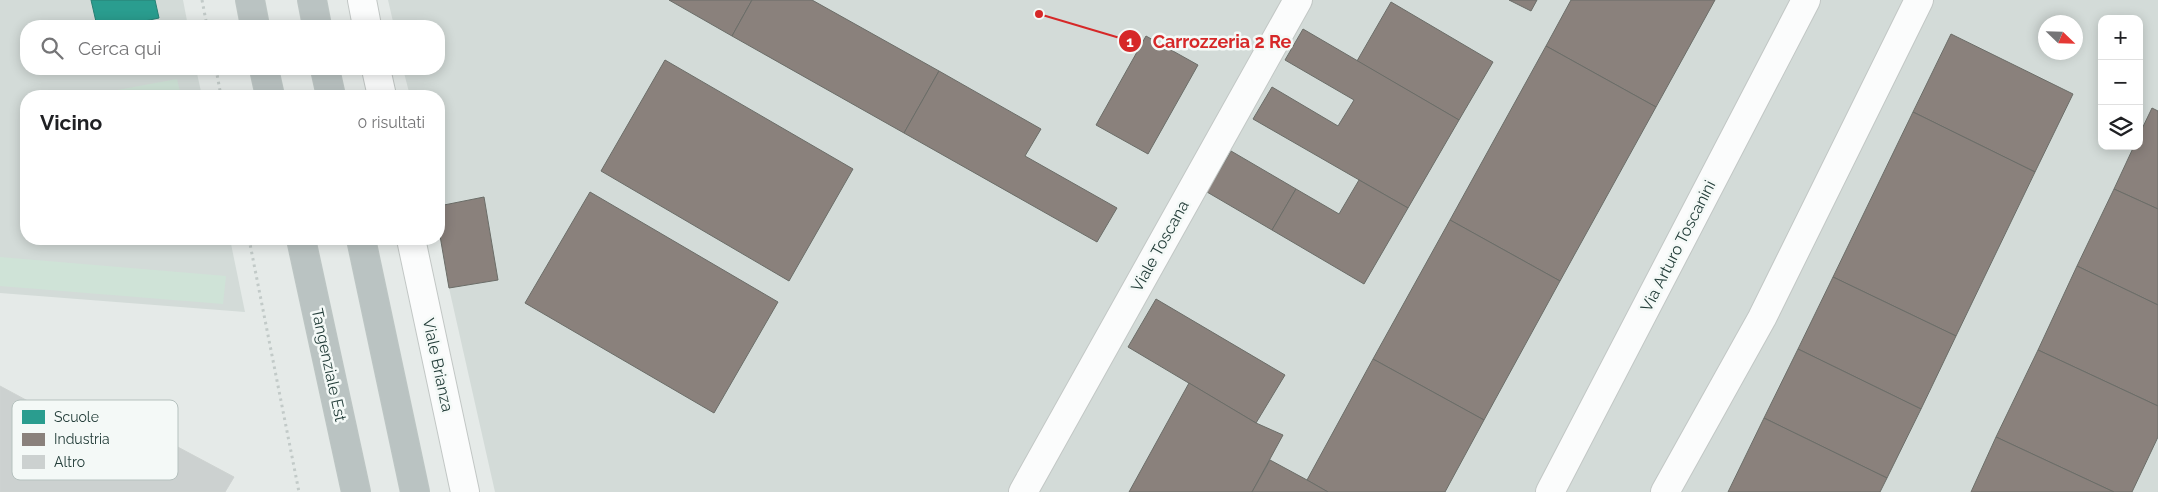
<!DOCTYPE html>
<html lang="it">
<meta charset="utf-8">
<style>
body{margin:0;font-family:Raleway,sans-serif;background:#f2f2f2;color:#202124}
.controls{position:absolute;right:15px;top:15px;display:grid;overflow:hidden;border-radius:10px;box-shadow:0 2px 12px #0003}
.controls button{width:45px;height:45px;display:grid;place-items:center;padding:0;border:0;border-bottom:1px solid #e0e0e0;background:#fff;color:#202124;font:25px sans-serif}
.compass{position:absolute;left:2038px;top:15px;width:45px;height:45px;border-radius:50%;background:#fff;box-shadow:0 2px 12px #0003;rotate:113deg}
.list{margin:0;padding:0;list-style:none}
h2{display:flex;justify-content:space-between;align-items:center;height:65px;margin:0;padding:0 20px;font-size:21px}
h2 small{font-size:16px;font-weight:400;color:#757577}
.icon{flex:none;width:28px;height:28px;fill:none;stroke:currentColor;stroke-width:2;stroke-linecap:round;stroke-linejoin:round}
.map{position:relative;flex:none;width:2158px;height:492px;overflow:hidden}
.search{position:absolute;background:#fff;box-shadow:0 2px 12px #0003;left:20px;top:20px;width:425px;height:55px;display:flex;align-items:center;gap:12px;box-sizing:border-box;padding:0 18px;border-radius:20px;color:#757577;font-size:19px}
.panel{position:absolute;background:#fff;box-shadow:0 2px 12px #0003;left:20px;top:90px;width:425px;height:155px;border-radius:20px}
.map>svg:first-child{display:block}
.built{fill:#d3dbd8;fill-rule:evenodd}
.green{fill:#cfe3d7}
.schools{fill:#2a9d8f;stroke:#288075}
.industry{fill:#8a817c;stroke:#6b6d68}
.building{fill:#ccd1d0;stroke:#ced3d1}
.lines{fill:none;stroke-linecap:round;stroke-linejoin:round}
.street-casing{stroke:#c2c7c5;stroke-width:30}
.highway-casing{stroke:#bdc6c4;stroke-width:30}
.path{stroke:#c2cac8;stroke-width:3;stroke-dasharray:2.5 4;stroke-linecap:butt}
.street{stroke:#fbfcfc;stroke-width:28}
.highway{stroke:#bac3c2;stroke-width:28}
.labels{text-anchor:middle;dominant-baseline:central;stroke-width:5;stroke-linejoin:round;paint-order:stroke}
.street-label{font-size:16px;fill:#233d39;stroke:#f4f9f7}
.key{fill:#f4f9f7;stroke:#b5c1be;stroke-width:1}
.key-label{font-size:14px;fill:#233d39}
.leader{fill:none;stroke:#d62828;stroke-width:2}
.callout-dot{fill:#d62828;stroke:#f4f9f7;stroke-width:2}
.mark-label{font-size:15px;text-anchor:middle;font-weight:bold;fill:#fff}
.callout-label{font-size:18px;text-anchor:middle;font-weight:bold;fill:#d62828;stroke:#f4f9f7;stroke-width:5;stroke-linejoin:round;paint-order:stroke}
</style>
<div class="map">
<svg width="2158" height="492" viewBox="0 0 2158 492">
<rect width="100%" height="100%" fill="#e5eae8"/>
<!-- built -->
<g class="built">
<path d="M0,0H183L188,26H26V69H196L202,96H26V239H230L245,312L0,293Z"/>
<path d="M388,0H2158V492H495L449,288L439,230V96H410L403,69H439V26H394ZM2102,19H2139V146H2102ZM2046,22H2076V52H2046Z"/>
</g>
<!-- green -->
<g class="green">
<path d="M177,79L181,96H85Z"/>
<path d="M0,257L226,276L223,304L0,286Z"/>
</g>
<!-- schools -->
<path class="schools" d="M91,0H155L159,18L121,26H97Z"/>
<!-- industry -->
<g class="industry">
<path d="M669,0H752L732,36Z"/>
<path d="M752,0H812L939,71L904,133L732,36Z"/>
<path d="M1509,0H1537L1531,11Z"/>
<path d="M1571,0H1715L1656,107L1546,46Z"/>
<path d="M1391,2L1493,62L1459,120L1357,61Z"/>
<path d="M1303,29L1459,120L1408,208L1253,119L1272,87L1338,126L1354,100L1285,60Z"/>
<path d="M1951,34L2073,94L2035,172L1913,112Z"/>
<path d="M1146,36L1198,65L1148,154L1096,125Z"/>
<path d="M1546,46L1656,107L1560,281L1450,220Z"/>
<path d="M665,60L853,169L789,281L601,171Z"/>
<path d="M939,71L1041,129L1025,156L1117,208L1097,242L904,133Z"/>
<path d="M2152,108L2158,111V209L2114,189L2134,146H2139V135Z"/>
<path d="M1913,112L2035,172L1956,336L1833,277Z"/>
<path d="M1231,151L1296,189L1272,230L1207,192Z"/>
<path d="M1359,180L1408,208L1364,284L1272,230L1296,189L1339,214Z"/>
<path d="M2114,189L2158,209V305L2077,266Z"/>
<path d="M590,192L778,302L714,413L525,303Z"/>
<path d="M484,197L498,280L449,288L439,230V206Z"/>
<path d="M1450,220L1560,281L1484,420L1373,359Z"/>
<path d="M2077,266L2158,305V406L2038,350Z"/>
<path d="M1833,277L1956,336L1921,409L1798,349Z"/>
<path d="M1156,299L1285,375L1256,423L1128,347Z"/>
<path d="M1798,349L1921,409L1887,478L1764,418Z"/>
<path d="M2038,350L2158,406V437L2132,492H2114L1996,437Z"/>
<path d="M1373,359L1484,420L1445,492H1328L1307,480Z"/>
<path d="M1189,383L1256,423L1283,435L1252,492H1129Z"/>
<path d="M1764,418L1887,478L1880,492H1728Z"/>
<path d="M1996,437L2114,492H1971Z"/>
<path d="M1270,460L1307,480L1328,492H1252Z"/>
</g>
<!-- building -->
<path class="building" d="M0,386L145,464L159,437L234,477L225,492H0Z"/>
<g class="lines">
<!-- street casing -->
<g class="street-casing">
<g id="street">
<path d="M362,0L367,26"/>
<path d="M376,69L382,96"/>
<path d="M411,239L465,492"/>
<path d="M1023,492L1298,0"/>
<path d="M1550,492L1806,0"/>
<path d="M1665,492L1762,318L1919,0"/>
</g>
</g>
<!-- highway casing -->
<g class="highway-casing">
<g id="highway">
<path d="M250,0L255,26"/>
<path d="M312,0L317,26"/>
<path d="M264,69L270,96"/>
<path d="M325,69L331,96"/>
<path d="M301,239L356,492"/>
<path d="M361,239L415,492"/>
</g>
</g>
<!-- path -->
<g class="path">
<path d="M202,0L207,26"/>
<path d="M216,69L221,96"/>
<path d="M249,239L299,492"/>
</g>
<!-- street -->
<use href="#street" class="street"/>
<!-- highway -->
<use href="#highway" class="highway"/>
</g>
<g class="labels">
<!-- street labels -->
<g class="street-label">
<text transform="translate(1160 246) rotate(-61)">Viale Toscana</text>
<text transform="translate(1678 246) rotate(-63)">Via Arturo Toscanini</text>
<text transform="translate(329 365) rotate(78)">Tangenziale Est</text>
<text transform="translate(438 365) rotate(78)">Viale Brianza</text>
</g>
</g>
<!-- legend -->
<rect x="12" y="400" width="166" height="80" rx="8" class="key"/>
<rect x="22" y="410" width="23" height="14" fill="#2a9d8f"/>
<rect x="22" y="433" width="23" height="13" fill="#8a817c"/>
<rect x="22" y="455" width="23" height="14" fill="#ccd1d0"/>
<g class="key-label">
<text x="54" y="422">Scuole</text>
<text x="54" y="444">Industria</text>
<text x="54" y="467">Altro</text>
</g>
<!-- callouts -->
<path class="leader" d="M1039 14L1130 41"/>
<g class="callout-dot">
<circle cx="1039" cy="14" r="5"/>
<circle cx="1130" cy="41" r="12"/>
</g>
<g class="mark-label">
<text x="1130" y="47">1</text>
</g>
<g class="callout-label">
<text x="1222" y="48">Carrozzeria 2 Re</text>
</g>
</svg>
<div class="controls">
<button>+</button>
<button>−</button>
<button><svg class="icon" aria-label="layers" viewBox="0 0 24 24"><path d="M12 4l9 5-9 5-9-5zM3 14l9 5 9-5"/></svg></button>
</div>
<svg class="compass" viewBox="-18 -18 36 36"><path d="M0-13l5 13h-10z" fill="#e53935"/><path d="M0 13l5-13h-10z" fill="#757577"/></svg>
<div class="search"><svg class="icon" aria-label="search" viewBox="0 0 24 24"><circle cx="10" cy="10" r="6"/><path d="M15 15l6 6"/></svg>Cerca qui</div>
<section class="panel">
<h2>Vicino<small>0 risultati</small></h2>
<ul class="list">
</ul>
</section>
</div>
